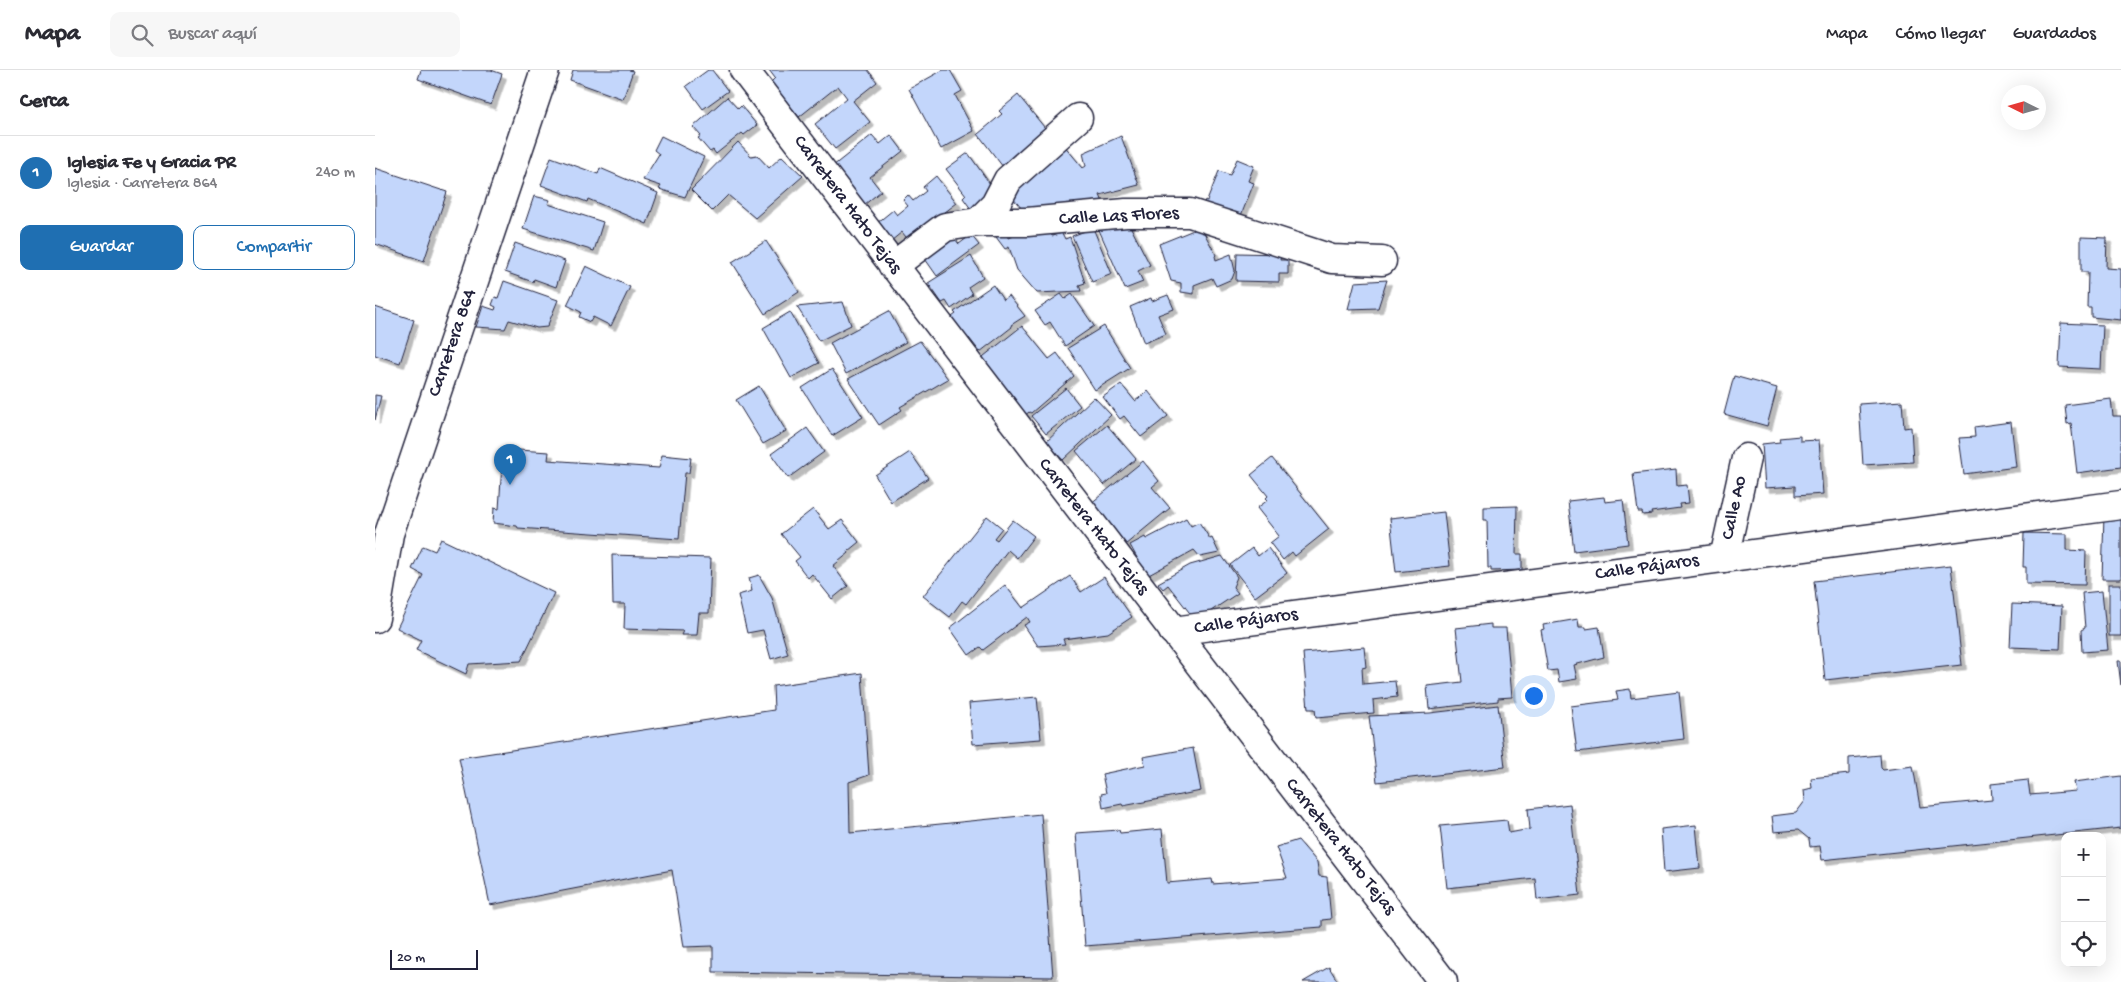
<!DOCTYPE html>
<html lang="es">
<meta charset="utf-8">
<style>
body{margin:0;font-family:"Gochi Hand",sans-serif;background:#f7f7f7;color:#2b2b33}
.controls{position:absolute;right:15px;bottom:15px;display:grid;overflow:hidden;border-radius:10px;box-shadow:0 5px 20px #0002}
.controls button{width:45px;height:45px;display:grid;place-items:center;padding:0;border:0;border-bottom:1px solid #e1e1e2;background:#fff;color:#2b2b33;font:25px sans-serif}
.compass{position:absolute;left:1626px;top:15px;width:45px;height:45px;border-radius:50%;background:#fff;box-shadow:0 5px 20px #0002;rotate:275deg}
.scale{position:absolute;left:15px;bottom:12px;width:88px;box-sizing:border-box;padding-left:5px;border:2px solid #22223b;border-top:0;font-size:14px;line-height:18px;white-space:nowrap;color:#22223b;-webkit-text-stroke:4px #fff;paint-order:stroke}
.you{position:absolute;left:1158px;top:625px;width:18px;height:18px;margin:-12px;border:4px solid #fff;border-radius:50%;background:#1a73e8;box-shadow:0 0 0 8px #1a73e833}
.badge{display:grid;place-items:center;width:32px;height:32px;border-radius:50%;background:#1f6fb2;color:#fff;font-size:16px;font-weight:700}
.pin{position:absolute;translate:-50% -41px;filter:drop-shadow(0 1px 2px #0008)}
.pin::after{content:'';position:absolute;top:26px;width:18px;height:15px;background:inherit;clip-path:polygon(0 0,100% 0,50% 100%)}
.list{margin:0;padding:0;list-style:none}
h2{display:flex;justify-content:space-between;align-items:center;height:65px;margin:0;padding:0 20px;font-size:21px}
h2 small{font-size:16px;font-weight:400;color:#7c7c81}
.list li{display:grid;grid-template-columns:32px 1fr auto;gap:15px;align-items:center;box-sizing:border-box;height:75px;padding:0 20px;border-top:1px solid #e1e1e2}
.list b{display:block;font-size:19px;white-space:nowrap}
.list p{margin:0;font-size:16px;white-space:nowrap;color:#7c7c81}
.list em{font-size:16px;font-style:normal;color:#7c7c81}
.actions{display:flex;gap:10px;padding:15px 20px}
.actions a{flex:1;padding:11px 0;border:1px solid #1f6fb2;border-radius:10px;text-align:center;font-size:18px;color:#1f6fb2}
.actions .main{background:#1f6fb2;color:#fff}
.icon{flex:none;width:28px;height:28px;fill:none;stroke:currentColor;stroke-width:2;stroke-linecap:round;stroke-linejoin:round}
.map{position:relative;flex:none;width:1746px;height:912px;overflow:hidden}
header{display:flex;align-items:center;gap:30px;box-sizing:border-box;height:70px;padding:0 25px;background:#fff;border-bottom:1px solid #e1e1e2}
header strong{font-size:24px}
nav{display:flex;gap:28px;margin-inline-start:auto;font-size:18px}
.search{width:350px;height:45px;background:#f7f7f7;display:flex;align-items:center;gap:12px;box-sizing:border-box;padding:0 18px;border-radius:10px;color:#7c7c81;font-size:19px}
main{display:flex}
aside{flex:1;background:#fff}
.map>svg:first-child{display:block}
.building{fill:#c3d6fb;stroke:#22223b;filter:url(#shadow)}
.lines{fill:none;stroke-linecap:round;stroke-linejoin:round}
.minor-casing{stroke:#22223b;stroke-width:31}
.minor{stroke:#fff;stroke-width:28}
.labels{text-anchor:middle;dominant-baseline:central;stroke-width:5;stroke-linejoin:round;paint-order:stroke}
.street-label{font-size:19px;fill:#22223b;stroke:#fff}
</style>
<header>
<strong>Mapa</strong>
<div class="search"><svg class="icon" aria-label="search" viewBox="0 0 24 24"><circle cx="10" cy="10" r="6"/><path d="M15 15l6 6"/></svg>Buscar aquí</div>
<nav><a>Mapa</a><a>Cómo llegar</a><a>Guardados</a></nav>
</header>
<main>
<aside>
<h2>Cerca<small></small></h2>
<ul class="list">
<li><span class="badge">1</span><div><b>Iglesia Fe y Gracia PR</b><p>Iglesia · Carretera 864</p></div><em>240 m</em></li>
</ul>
<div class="actions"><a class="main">Guardar</a><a>Compartir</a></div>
</aside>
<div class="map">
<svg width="1746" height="912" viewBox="0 0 1746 912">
<defs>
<filter id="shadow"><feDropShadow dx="4.5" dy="4.5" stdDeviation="0" flood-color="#0004"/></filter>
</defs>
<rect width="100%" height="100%" fill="#fff"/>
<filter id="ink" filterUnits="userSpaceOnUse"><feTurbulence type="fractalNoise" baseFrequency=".02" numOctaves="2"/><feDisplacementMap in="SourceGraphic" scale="10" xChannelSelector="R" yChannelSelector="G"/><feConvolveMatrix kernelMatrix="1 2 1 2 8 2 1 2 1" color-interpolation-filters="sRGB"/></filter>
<g filter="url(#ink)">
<!-- building -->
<g class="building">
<path d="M46,0H116L127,4L116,35L43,9Z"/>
<path d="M198,0H254L258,1L248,29L195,10Z"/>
<path d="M333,0H337L353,21L328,39L311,16Z"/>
<path d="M394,0H493L502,12L478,31L495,52L460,79L440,54L472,28L463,16L424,47L396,12L400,8Z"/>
<path d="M568,0H575L587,21L580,25L599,61L566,79L534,19Z"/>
<path d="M643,25L674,63L631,101L603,64L627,44L624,41Z"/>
<path d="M352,27L363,39L366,36L382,55L369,65L367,63L341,84L338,80L335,82L323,68L326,66L318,57Z"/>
<path d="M497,65L505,74L516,65L528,81L495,107L506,121L489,135L458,96Z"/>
<path d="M286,66L329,87L310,127L284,119L286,116L268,110L284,84L279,80Z"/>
<path d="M746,66L764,115L725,125L730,137L652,145L632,121L688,74L708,98L711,96L708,83Z"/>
<path d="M363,72L376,86L382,85L394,98L407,86L428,106L380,148L353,125L337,141L316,120Z"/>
<path d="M593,83L620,121L596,139L588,128L591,125L571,99Z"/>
<path d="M176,87L223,104L225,98L283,123L272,154L213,129L212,132L166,115Z"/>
<path d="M862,89L879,96L873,111L879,113L863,153L827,139L830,130L832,131L844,101L855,105Z"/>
<path d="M0,98L72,122L49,191L0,174Z"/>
<path d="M561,106L582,133L541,164L535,172L527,162L516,171L502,153L518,140L522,145L533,136L528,130L533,125L538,131L551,121L548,117Z"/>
<path d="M159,126L175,130L173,134L228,152L219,181L148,159Z"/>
<path d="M751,148L775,195L763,201L768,212L750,219L724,160Z"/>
<path d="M672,154L677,166L687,163L690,169L695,167L710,213L704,215L706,221L662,223L642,200L634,177L630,179L615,159H631L634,168Z"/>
<path d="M826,157L841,185L840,186L841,190L856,184L860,201L857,209L841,216L837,208L819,215V224L806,222V213L796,211L784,174Z"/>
<path d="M718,158L737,204L717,212L697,166Z"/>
<path d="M577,165L584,174L596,165L604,175L562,206L548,186Z"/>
<path d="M1706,167L1732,168L1731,198L1746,199V250L1716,247V237H1712L1713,202H1706Z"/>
<path d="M391,171L424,222L390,244L357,192Z"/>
<path d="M140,173L190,191L181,217L159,209L158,212L130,202Z"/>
<path d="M862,183L906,184L905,190H913V204H904V212L861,211Z"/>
<path d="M596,186L608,207L593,217L597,224L576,239L571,231L567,233L553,213Z"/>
<path d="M211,196L255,217L236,256L218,247L215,252L204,247L206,242L192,235Z"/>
<path d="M1012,210L1003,238L973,239L980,212Z"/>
<path d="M129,211L183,230L172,257L162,258L134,250L130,259L101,257L108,236L120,240L121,237L117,235L120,227L123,228Z"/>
<path d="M618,215L628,230L634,226L650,246L636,255L637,257L605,282L594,268L590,271L574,249L581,244L579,242Z"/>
<path d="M686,224L690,229L697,224L719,256L690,276L675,252L670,255L660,241Z"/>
<path d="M793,225L799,239L783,245L791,264L769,273L755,237L776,228L777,231Z"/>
<path d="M468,232L476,255L444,271L422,237Z"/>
<path d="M0,237L39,250L25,293L0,285Z"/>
<path d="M514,241L531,272L471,304L455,273Z"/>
<path d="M415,242L444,293L416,308L388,258Z"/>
<path d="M1686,253L1728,255L1726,299L1684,297Z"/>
<path d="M647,256L674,289L682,283L699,306L656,343L654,342L649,346L604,290Z"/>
<path d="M729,256L755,298L720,320L693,278Z"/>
<path d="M545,271L573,309L525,337L527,340L504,355L473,309Z"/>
<path d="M457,299L488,347L457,366L427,318Z"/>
<path d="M1359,306L1402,318L1392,356L1349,344Z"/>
<path d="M746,314L760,331L773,321L793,346L766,367L749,346L745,349L728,327Z"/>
<path d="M384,316L411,361L388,374L361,330Z"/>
<path d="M691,318L705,336L671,364L656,346Z"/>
<path d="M0,325L6,326L0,350Z"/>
<path d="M719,327L736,345L688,390L671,372Z"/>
<path d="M1736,329L1738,346H1746V397L1702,403L1696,353L1692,354L1690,335Z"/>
<path d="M1527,331L1529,358L1536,357L1538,392L1488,395L1484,334Z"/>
<path d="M1636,352L1641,397L1589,404L1584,368L1600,367L1599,357Z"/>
<path d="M732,355L761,389L729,415L701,381Z"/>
<path d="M432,358L449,382L413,408L396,384Z"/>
<path d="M1425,366V371L1444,370L1448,424L1420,426V416L1390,418L1387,374L1405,372L1404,368Z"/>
<path d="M128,379L174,382L173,390L284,398L287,385L316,388L314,403H310L304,469L143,458L142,456L118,453L119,438L124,439Z"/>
<path d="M535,382L553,408L516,432L500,405Z"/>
<path d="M897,388L954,459L920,486L917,482L908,490L895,473L904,466L882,438L893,430L891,428L893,426L876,405Z"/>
<path d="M768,391L784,411L777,417L795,438L750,475L715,434Z"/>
<path d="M1301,399L1302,416L1312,415L1314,433L1304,434L1305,438L1276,442L1277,444L1268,445L1267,442H1263L1258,404Z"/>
<path d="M1229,427L1230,432L1248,430L1253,474L1199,481L1193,431Z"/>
<path d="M1142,436L1141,484H1147V500L1116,501V498H1113L1112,450H1109V437Z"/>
<path d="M438,439L454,459L467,450L484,472L473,481L474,483L458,496L473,516L457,529L437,504L433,508L420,491L425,487L406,464Z"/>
<path d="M1069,442L1075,496L1021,502L1015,448Z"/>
<path d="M1729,445H1746V509H1727Z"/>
<path d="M612,446L627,458L619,468L622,470L638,450L659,466L642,488L633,480L591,534L587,531L575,547L548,526Z"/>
<path d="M811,448L816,456L824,452L835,469L837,468L844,483L825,487L819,480L772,506L755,475L770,467L771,469Z"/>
<path d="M1649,463L1692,464V480L1711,481L1710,515L1651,514V497H1648Z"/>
<path d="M66,469L179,523L146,591L94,594L91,604L41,580L46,570L22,558L48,505L37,499L48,476L60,481Z"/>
<path d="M877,478L883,486L893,478L912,503L880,527L855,495Z"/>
<path d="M237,485L336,488L334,543H324L322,565H306L308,561L249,559L250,534H238Z"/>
<path d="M847,486L862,507L858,517L863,523L821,551L793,515L788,519L783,513L815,495Z"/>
<path d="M1576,495L1587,595L1450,610L1439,511Z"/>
<path d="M384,505L397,528L413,584L396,589L388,560L372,563L363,525L377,521L374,508Z"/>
<path d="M695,506L706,522L729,507L757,547L733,563L688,569L690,574L663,576L649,555L655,552L652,547L608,580L605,577L594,585L575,558L630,515L648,538Z"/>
<rect x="1734" y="514" width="12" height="52"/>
<path d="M1727,521L1733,580L1707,582L1706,560L1710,558L1707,523Z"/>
<path d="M1637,534L1687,536L1685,579L1635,577Z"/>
<path d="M1203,549L1204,557H1211V559L1224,557L1229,587L1199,595L1202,609L1184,612L1182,600L1173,601L1166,560L1169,559L1168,555Z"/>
<path d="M1116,554V558H1131L1137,627L1123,628V631L1054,639L1052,616L1087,612L1081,558Z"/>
<path d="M989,577L991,597L987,598L988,614L1020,611L1022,627L998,630L999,643L941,648L940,639H933L928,583Z"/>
<path d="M1743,591H1746V615Z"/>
<path d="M487,603L494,705L474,712L475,763L666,744L678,907L338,902V876L309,877L297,800L115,835L84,688L399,640L398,616Z"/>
<path d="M1255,619L1256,628L1304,622L1309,669L1202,682L1196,636L1243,630L1241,621Z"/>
<path d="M662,627L666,669L598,674L594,633Z"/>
<path d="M1123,635L1130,697L1002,712L994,646L1055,643Z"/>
<path d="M818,678L826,721L748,736L747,734L728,738L726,724L731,723L727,704L770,695L768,687Z"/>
<path d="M1505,685L1506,698L1508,700L1538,696L1545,737L1617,730L1616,714L1653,710L1655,725L1701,721L1699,712L1746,706V758L1447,790L1445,776L1435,777L1434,769L1423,760L1399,762L1397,746L1421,743L1430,731L1429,720L1437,718L1436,708L1474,704V688Z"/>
<path d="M1195,734L1205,825L1162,830L1160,808L1072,818L1065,756L1132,750L1134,763L1155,759L1153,739Z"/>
<path d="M1321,755L1325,798L1289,802L1286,759Z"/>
<path d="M787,759L792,813L837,809L838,814L912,808L901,777L923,770L942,792L944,806L952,807L956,849L947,850V857L710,876L701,763L744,760L745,763Z"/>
<path d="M954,897L963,912H928Z"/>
</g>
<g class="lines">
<!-- minor casing -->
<g class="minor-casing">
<g id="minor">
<path d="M369,0L1068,912"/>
<path d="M603,152L620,135L633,110L703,48"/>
<path d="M518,196L570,157L603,152H652L751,143H815L957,189L1007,191"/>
<path d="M1349,488L1371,388"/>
<path d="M0,548L14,464L170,0"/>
<path d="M798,561L1746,435"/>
</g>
</g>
<!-- minor -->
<use href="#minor" class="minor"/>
</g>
</g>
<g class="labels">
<!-- street labels -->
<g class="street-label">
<text transform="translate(472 135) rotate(53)">Carretera Hato Tejas</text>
<text transform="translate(744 147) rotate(-3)">Calle Las Flores</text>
<text transform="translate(78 273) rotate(-71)">Carretera 864</text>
<text transform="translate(1360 438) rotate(-78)">Calle Ao</text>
<text transform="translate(718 457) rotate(52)">Carretera Hato Tejas</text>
<text transform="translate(1272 498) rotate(-8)">Calle Pájaros</text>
<text transform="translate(871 552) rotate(-8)">Calle Pájaros</text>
<text transform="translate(965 777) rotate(52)">Carretera Hato Tejas</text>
</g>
</g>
</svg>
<div class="controls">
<button>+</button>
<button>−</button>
<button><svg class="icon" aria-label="locate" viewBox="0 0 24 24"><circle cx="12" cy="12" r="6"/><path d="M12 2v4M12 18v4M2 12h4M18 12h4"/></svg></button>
</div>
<svg class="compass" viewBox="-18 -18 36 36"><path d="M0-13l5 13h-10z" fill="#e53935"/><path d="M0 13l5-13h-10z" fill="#7c7c81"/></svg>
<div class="scale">20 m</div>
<div class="you"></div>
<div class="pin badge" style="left:135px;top:415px">1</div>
</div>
</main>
